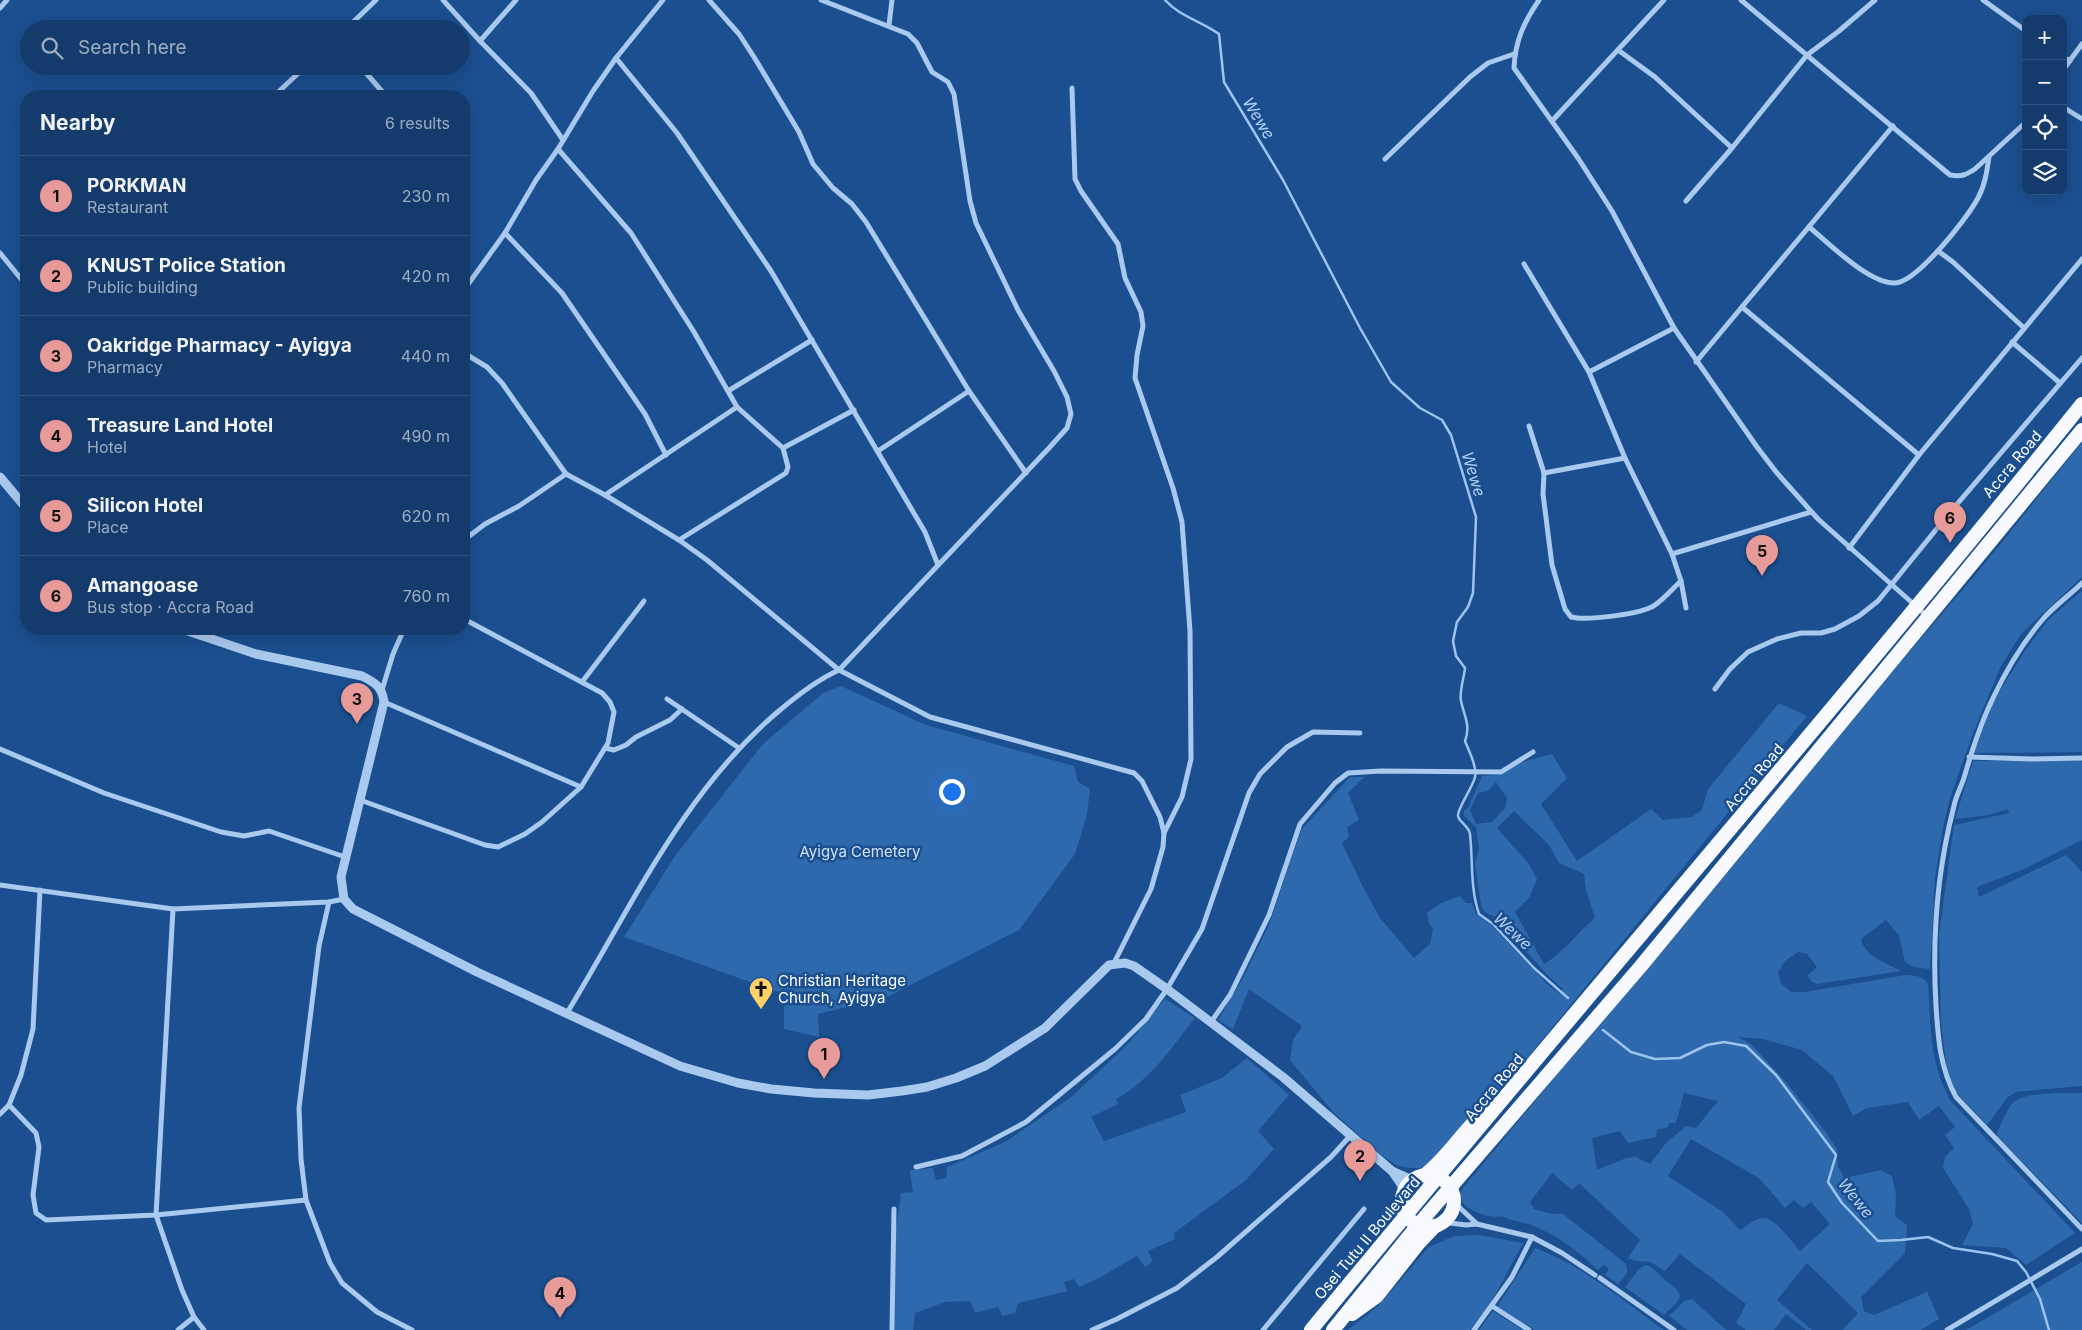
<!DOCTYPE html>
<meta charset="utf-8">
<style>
body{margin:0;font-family:Inter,sans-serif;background:#1d4271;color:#f1f3f6}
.controls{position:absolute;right:15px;top:15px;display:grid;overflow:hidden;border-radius:10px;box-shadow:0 5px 20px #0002}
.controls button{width:45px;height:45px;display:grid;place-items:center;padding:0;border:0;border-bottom:1px solid #33557e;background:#143b6b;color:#f1f3f6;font:25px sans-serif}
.you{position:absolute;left:951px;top:791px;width:18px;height:18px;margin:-12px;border:4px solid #fff;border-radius:50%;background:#1a73e8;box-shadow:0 0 0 8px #1a73e833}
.badge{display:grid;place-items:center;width:32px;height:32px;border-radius:50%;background:#e69b98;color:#111;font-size:16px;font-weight:700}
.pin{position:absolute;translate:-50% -41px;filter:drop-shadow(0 1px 2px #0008)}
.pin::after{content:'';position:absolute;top:26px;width:18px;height:15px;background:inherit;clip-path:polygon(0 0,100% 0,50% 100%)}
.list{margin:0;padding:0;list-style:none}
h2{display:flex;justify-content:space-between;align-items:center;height:65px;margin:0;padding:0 20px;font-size:21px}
h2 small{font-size:16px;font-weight:400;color:#9dadc1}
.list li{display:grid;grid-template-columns:32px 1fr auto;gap:15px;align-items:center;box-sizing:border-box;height:80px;padding:0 20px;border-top:1px solid #33557e}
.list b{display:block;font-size:19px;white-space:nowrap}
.list p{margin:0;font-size:16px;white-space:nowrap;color:#9dadc1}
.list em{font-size:16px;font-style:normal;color:#9dadc1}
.icon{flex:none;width:28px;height:28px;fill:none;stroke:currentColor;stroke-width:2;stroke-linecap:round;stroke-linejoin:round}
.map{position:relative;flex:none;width:2082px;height:1330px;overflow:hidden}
.search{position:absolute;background:#143b6b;box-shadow:0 5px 20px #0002;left:20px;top:20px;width:450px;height:55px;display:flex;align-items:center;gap:12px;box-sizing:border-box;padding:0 18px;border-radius:28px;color:#9dadc1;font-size:19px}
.panel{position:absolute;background:#143b6b;box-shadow:0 5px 20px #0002;left:20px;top:90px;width:450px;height:545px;border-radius:20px}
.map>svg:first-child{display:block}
.green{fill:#2e69ad;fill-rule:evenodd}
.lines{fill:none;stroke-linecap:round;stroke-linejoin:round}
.stream{stroke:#9cc4f0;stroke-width:2.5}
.minor{stroke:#a9c9ee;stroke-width:5}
.tertiary{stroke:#a9c9ee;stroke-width:9}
.trunk{stroke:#f8faff;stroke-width:14}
.labels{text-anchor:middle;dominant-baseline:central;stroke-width:5;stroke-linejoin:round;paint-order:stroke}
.street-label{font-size:15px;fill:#fff;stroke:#1b4f8f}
.park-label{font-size:15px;fill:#cfe3fa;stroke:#1b4f8f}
.poi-label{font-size:15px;fill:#fff;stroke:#1b4f8f;text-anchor:start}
.water-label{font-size:16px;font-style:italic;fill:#b5d3f5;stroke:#1b4f8f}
</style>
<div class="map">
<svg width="2082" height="1330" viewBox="0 0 2082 1330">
<rect width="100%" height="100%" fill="#1b4f8f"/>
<!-- green -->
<g class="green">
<path d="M2082,442V577L2021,634L2001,666L1973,733L1949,801L1943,828L1935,878L1930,969L1913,967L1905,962L1899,936L1886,920L1861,939C1864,956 1887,963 1901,971L1817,984L1812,982L1807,976L1817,967L1807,954L1798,952L1785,961L1778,972L1781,984L1791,992H1805L1906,975C1915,976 1923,975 1928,984C1931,1028 1929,1060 1950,1100L2075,1233L2026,1265L2006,1248L1962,1245L1973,1224L1969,1209L1943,1168L1945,1157L1954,1148L1945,1135L1955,1127L1939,1106L1919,1120L1908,1102L1867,1108L1853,1116L1833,1076L1802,1050L1763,1039L1738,1037L1751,1044L1785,1081L1825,1131L1837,1149L1838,1166L1844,1178L1881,1170L1892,1176L1896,1194L1895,1216L1907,1225L1905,1253L1861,1297L1864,1311L1874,1315L1927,1292L1939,1319L1921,1330H1843L1858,1313L1807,1263L1777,1300L1812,1330H1806L1786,1314L1774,1330H1746L1736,1323L1746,1304L1680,1254L1665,1271L1650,1262L1636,1261L1628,1258L1640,1240L1579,1183L1572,1190L1552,1173L1530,1202L1534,1209L1552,1214H1563L1625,1263C1631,1272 1624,1277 1618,1284L1605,1275L1609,1269L1604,1265L1598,1270C1578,1251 1557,1235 1531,1225C1521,1222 1511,1220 1501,1216C1492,1219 1472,1212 1465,1205C1462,1202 1461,1197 1460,1194L1463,1188L1813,765L1982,567ZM1684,1093L1718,1101L1696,1128L1686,1126L1666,1143L1650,1164L1636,1157L1626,1158L1597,1170L1592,1138L1620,1131L1628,1143L1656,1137L1657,1129L1667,1128L1669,1123H1676ZM1691,1139L1759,1178L1785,1208L1794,1200L1803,1208L1811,1202L1830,1224L1800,1251C1792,1242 1773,1215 1761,1218C1754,1220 1746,1226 1740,1230L1723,1212L1668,1176Z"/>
<path d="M2082,591V752L1974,753L1993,702L2026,649L2049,619Z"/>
<path d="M841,686L926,725L1074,766L1078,782L1090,789L1087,815L1075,854L1019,930L885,998L818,1014L819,1037L784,1029V994L624,937L675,856L762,745L823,693Z"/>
<path d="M1779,703L1807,716L1511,1078L1470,1118L1432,1163L1420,1168H1409L1396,1165L1380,1154L1333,1112L1290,1060L1293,1040L1302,1026L1249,989L1233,1029L1218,1020L1242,980L1269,925L1301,830L1350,777H1364L1348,793L1359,820L1347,827L1349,837L1342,843L1363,887L1380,918L1414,958L1430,944L1433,929L1429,923L1427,913L1441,903L1460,896L1466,903H1472L1476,914L1492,926L1547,984L1560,994L1563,989L1548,976L1494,916C1487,914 1483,912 1481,905L1475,864L1479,849L1476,827L1464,816V810L1468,808L1482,776L1498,775L1522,762L1552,754L1567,778L1541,804L1577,861L1651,809L1663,820L1692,817L1702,810L1708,789ZM1496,782L1507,798L1505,808L1492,822L1476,824L1470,810L1478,793L1488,791ZM1514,811L1549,845L1559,863L1584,874L1586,890L1595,918C1577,933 1564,952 1544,964L1515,912L1529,898L1537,879L1529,864L1497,828Z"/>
<path d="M2082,759V840L2024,869L1977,887L1979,897L2066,855L2082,872V1086L2016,1092L2008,1097L1987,1125L1956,1092L1951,1083L1947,1071L1941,1023L1939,935L1954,825L2009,813L2008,809L1989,815L1955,819L1973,761Z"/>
<path d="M1165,999L1195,1018C1172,1047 1150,1081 1116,1099L1118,1104L1091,1117L1104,1141L1186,1112L1180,1095L1222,1078L1247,1058L1289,1095L1258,1131L1274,1149L1246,1180L1174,1233L1175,1239L1148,1251L1153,1261L1145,1267L1137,1256L1099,1278L1079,1287L1074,1279L1064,1282L1067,1291L1018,1303L1015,1313L1002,1316L998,1307L975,1313L970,1301L945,1302L915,1313L913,1330H895L896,1229L901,1193L913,1192L910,1170L933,1168L936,1180L946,1178L947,1167L1005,1142L1070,1098L1127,1045Z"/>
<path d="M2082,1093V1223L1998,1137L1997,1134C1999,1127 2008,1107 2013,1103C2027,1090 2064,1094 2082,1093Z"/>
<path d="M1479,1235L1523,1243L1488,1308L1470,1330H1348L1379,1305L1429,1247L1454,1236Z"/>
<path d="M1535,1248C1583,1265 1623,1301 1664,1330H1535L1497,1307Z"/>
<path d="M2082,1262V1330H1966Z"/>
<path d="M1646,1265C1655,1268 1658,1274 1665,1280C1688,1296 1681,1299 1664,1315L1625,1287L1640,1268Z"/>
<path d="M1692,1299L1726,1330H1687L1669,1316L1684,1301Z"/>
<path d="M1493,1311L1523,1330H1479Z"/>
</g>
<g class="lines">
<!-- stream -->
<g class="stream">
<path d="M1165,0C1179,16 1201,21 1219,34L1224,82L1283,180L1360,328L1391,382L1420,408L1442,420L1451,435L1476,517L1473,593L1468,607L1457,622L1453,641L1456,656L1465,668C1464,678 1459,692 1461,701C1464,716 1471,725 1465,741C1469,751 1477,766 1475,777C1473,787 1457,809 1458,816C1459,822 1469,826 1470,834C1473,861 1470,888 1479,914L1493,924L1534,968L1568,998"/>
<path d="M1603,1030L1631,1052L1655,1059L1680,1058L1707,1045L1724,1042L1746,1046L1776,1075L1836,1155L1828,1182L1842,1203L1878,1241L1901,1240L1928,1237L1953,1248L1992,1254L2017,1261L2026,1272L2040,1299L2049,1330"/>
</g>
<!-- minor -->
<g class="minor">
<path d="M443,0L480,41"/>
<path d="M516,0L480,41L531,93L563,140"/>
<path d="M709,0L739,34L754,57L799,132L813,164L833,188L852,204L866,222L969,391L1026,473"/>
<path d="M1539,0C1524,22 1515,41 1514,68L1578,158L1612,211L1674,328L1757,447L1777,473L1818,519L1927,616"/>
<path d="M1741,0L1950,175C1961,177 1966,175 1975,169L2026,122"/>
<path d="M1983,0L2026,31"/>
<path d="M0,8L7,0"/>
<path d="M889,25L892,0"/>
<path d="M346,29L376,0"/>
<path d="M1618,50L1655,77L1732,148"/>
<path d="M2063,57L2070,61"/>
<path d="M616,58L677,133L771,271L925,532L938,565"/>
<path d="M360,66L386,96"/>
<path d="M2063,70L2082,44"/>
<path d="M1072,88L1075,179L1081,191L1118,244L1125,278L1141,312L1143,326L1137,355L1135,378L1173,488L1182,522L1190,631L1191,759L1182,797L1164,833"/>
<path d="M274,96L306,66"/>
<path d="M2063,107L2082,119"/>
<path d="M1552,121L1664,0"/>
<path d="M558,149L631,233L694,332L737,407L783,448L788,467L786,473L679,540"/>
<path d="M1385,159L1470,77L1488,63L1514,54"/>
<path d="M1686,201L1732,148L1807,55L1839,31L1875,0"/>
<path d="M1809,227C1829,243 1868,283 1894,283C1916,284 1968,217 1978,198C1985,185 1987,171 1989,157"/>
<path d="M505,233L562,293L645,414L666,455"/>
<path d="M1938,251L1953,262L2024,328"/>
<path d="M0,253L26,285"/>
<path d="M1524,264L1589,372L1625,458L1672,554L1681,581L1686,608"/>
<path d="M464,290L505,233L536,180L558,149L593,91L616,58L663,0"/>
<path d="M1742,307L1919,455"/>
<path d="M2012,342L2060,383"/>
<path d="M464,353L487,367L502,383L566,474L605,495L679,540L707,560L839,670L930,717L1134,773L1142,781L1160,817L1164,833L1163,847L1151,889L1114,963"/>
<path d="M1696,362L1893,126"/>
<path d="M1589,372L1674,328"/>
<path d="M728,391L812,340"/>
<path d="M1529,426L1544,473L1543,494L1552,565L1565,609L1571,617C1586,621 1643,614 1655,605C1664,599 1672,589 1681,581"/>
<path d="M783,448L854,410"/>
<path d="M878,451L969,391"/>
<path d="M1544,473L1625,458"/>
<path d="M605,495L737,407"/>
<path d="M464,540L485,524L519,506L566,474"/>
<path d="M1849,548L1919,455L2082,259"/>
<path d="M1672,554L1811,512"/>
<path d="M2082,583C2070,595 2053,607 2043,619C2024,641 2007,669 1994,696C1981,722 1972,750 1964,778C1961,787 1956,796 1954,806C1937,871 1932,939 1936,1006C1938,1038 1940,1068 1956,1097L2082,1229"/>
<path d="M582,682L644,601"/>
<path d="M1715,689L1730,669L1748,652L1777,639L1801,633H1821L1835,629L1859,616L1878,601L1952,510L2082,358"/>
<path d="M382,690L393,654L404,629"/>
<path d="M667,699L739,748"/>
<path d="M384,702L581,787"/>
<path d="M605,748L614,750L626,745L636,737L670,720L682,709"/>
<path d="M0,749L104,793L221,832L244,836L269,831L345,857"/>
<path d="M1969,757L2032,759L2082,758"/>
<path d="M360,800L485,845L498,847L525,834L542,822L581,787L608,743L614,712L610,702L602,693L464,619"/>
<path d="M0,885L173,909L329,902L344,899"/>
<path d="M329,902L319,946L299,1108L301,1159L306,1200L330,1263L342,1283L377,1312L412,1330"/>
<path d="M173,909L156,1215L182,1290L194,1317L204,1330"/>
<path d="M567,1013C631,908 684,790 780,710C799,694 817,680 839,670L1049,448L1067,428L1071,414L1067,397L1054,371L1018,310L976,223L970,201L954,94L948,82L932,72L917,43L908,34L821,0"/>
<path d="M1211,1022L1230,995L1269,915L1300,824L1335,783L1348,773L1381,771L1501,772L1533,752"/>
<path d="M9,1105L36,1133L39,1147L33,1195L36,1213L46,1220L156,1215L306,1200"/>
<path d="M0,1114L9,1105L21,1075L33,1029L40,890"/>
<path d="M916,1167L962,1156L1026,1122L1115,1049L1146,1019L1167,989L1202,929L1249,793L1260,774L1287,747L1313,732L1360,733"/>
<path d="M1454,1199L1459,1207L1477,1224"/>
<path d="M1442,1222L1466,1225L1477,1224L1532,1237L1562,1253L1595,1275"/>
<path d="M1600,1278L1674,1330"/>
<path d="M1492,1306L1529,1330"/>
<path d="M178,1330L194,1317"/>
<path d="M892,1330L894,1209"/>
<path d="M1092,1330L1117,1319L1177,1288L1217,1257L1331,1157L1350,1136"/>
<path d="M1263,1330L1364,1209"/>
<path d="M1474,1330L1512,1277L1532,1237"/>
<path d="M1947,1330L2082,1249"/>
</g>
<!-- tertiary -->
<g class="tertiary">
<path d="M0,477L26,508"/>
<path d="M182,629L256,654L362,676C376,683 382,687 384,702L341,877L344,899L353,909L477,972L680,1066L738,1083L771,1089L814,1093L868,1095L902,1091L927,1087L956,1078L985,1066L1045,1028L1109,965L1125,963L1134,966L1167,989L1283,1077L1392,1171L1408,1178H1416"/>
<path d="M1392,1171L1405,1190"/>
</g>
<!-- trunk -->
<g class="trunk">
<path d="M1426,1174C1450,1155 1465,1127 1489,1108"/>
<circle cx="1428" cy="1201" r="26"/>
<path d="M1352,1314L1377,1296L1418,1244L1435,1226"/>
<path d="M1311,1330C1566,1019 1830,717 2082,404"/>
<path d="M1333,1330L1418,1225L1641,966L2082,430"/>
</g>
</g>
<!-- icons -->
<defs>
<g id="church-pin" transform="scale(1.25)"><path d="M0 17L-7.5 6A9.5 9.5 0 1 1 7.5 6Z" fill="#ffd166" stroke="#1b4f8f"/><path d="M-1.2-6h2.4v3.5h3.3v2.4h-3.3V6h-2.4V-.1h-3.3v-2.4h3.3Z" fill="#111"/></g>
</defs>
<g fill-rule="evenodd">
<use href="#church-pin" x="761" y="989"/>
</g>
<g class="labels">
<!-- street labels -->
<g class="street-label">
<text transform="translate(2012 464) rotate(-50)">Accra Road</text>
<text transform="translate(1754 777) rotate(-50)">Accra Road</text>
<text transform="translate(1494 1087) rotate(-50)">Accra Road</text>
<text transform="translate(1367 1238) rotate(-50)">Osei Tutu II Boulevard</text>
</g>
<!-- park labels -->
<g class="park-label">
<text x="860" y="851">Ayigya Cemetery</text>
</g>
<!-- poi labels -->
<g class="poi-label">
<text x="778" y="980">Christian Heritage<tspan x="778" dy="17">Church, Ayigya</tspan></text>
</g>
<!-- water labels -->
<g class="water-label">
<text transform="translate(1259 118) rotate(59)">Wewe</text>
<text transform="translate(1474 474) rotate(73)">Wewe</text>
<text transform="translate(1513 931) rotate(43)">Wewe</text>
<text transform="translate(1856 1198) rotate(51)">Wewe</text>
</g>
</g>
</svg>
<div class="controls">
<button>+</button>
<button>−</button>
<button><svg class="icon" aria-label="locate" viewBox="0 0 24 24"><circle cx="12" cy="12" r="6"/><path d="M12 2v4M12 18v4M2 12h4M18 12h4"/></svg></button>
<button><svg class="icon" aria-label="layers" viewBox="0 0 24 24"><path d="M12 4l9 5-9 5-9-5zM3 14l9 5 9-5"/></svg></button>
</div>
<div class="you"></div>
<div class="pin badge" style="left:824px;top:1079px">1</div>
<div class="pin badge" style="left:1360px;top:1181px">2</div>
<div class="pin badge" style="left:357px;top:724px">3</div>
<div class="pin badge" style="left:560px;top:1318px">4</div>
<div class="pin badge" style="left:1762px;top:576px">5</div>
<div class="pin badge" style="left:1950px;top:543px">6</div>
<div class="search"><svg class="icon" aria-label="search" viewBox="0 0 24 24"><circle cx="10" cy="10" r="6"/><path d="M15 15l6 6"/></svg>Search here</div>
<section class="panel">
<h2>Nearby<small>6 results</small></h2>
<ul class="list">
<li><span class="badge">1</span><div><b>PORKMAN</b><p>Restaurant</p></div><em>230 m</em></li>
<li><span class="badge">2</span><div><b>KNUST Police Station</b><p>Public building</p></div><em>420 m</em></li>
<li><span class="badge">3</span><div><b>Oakridge Pharmacy - Ayigya</b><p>Pharmacy</p></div><em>440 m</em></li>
<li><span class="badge">4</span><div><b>Treasure Land Hotel</b><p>Hotel</p></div><em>490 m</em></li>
<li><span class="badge">5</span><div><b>Silicon Hotel</b><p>Place</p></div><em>620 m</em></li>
<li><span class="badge">6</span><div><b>Amangoase</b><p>Bus stop · Accra Road</p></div><em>760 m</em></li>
</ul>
</section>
</div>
